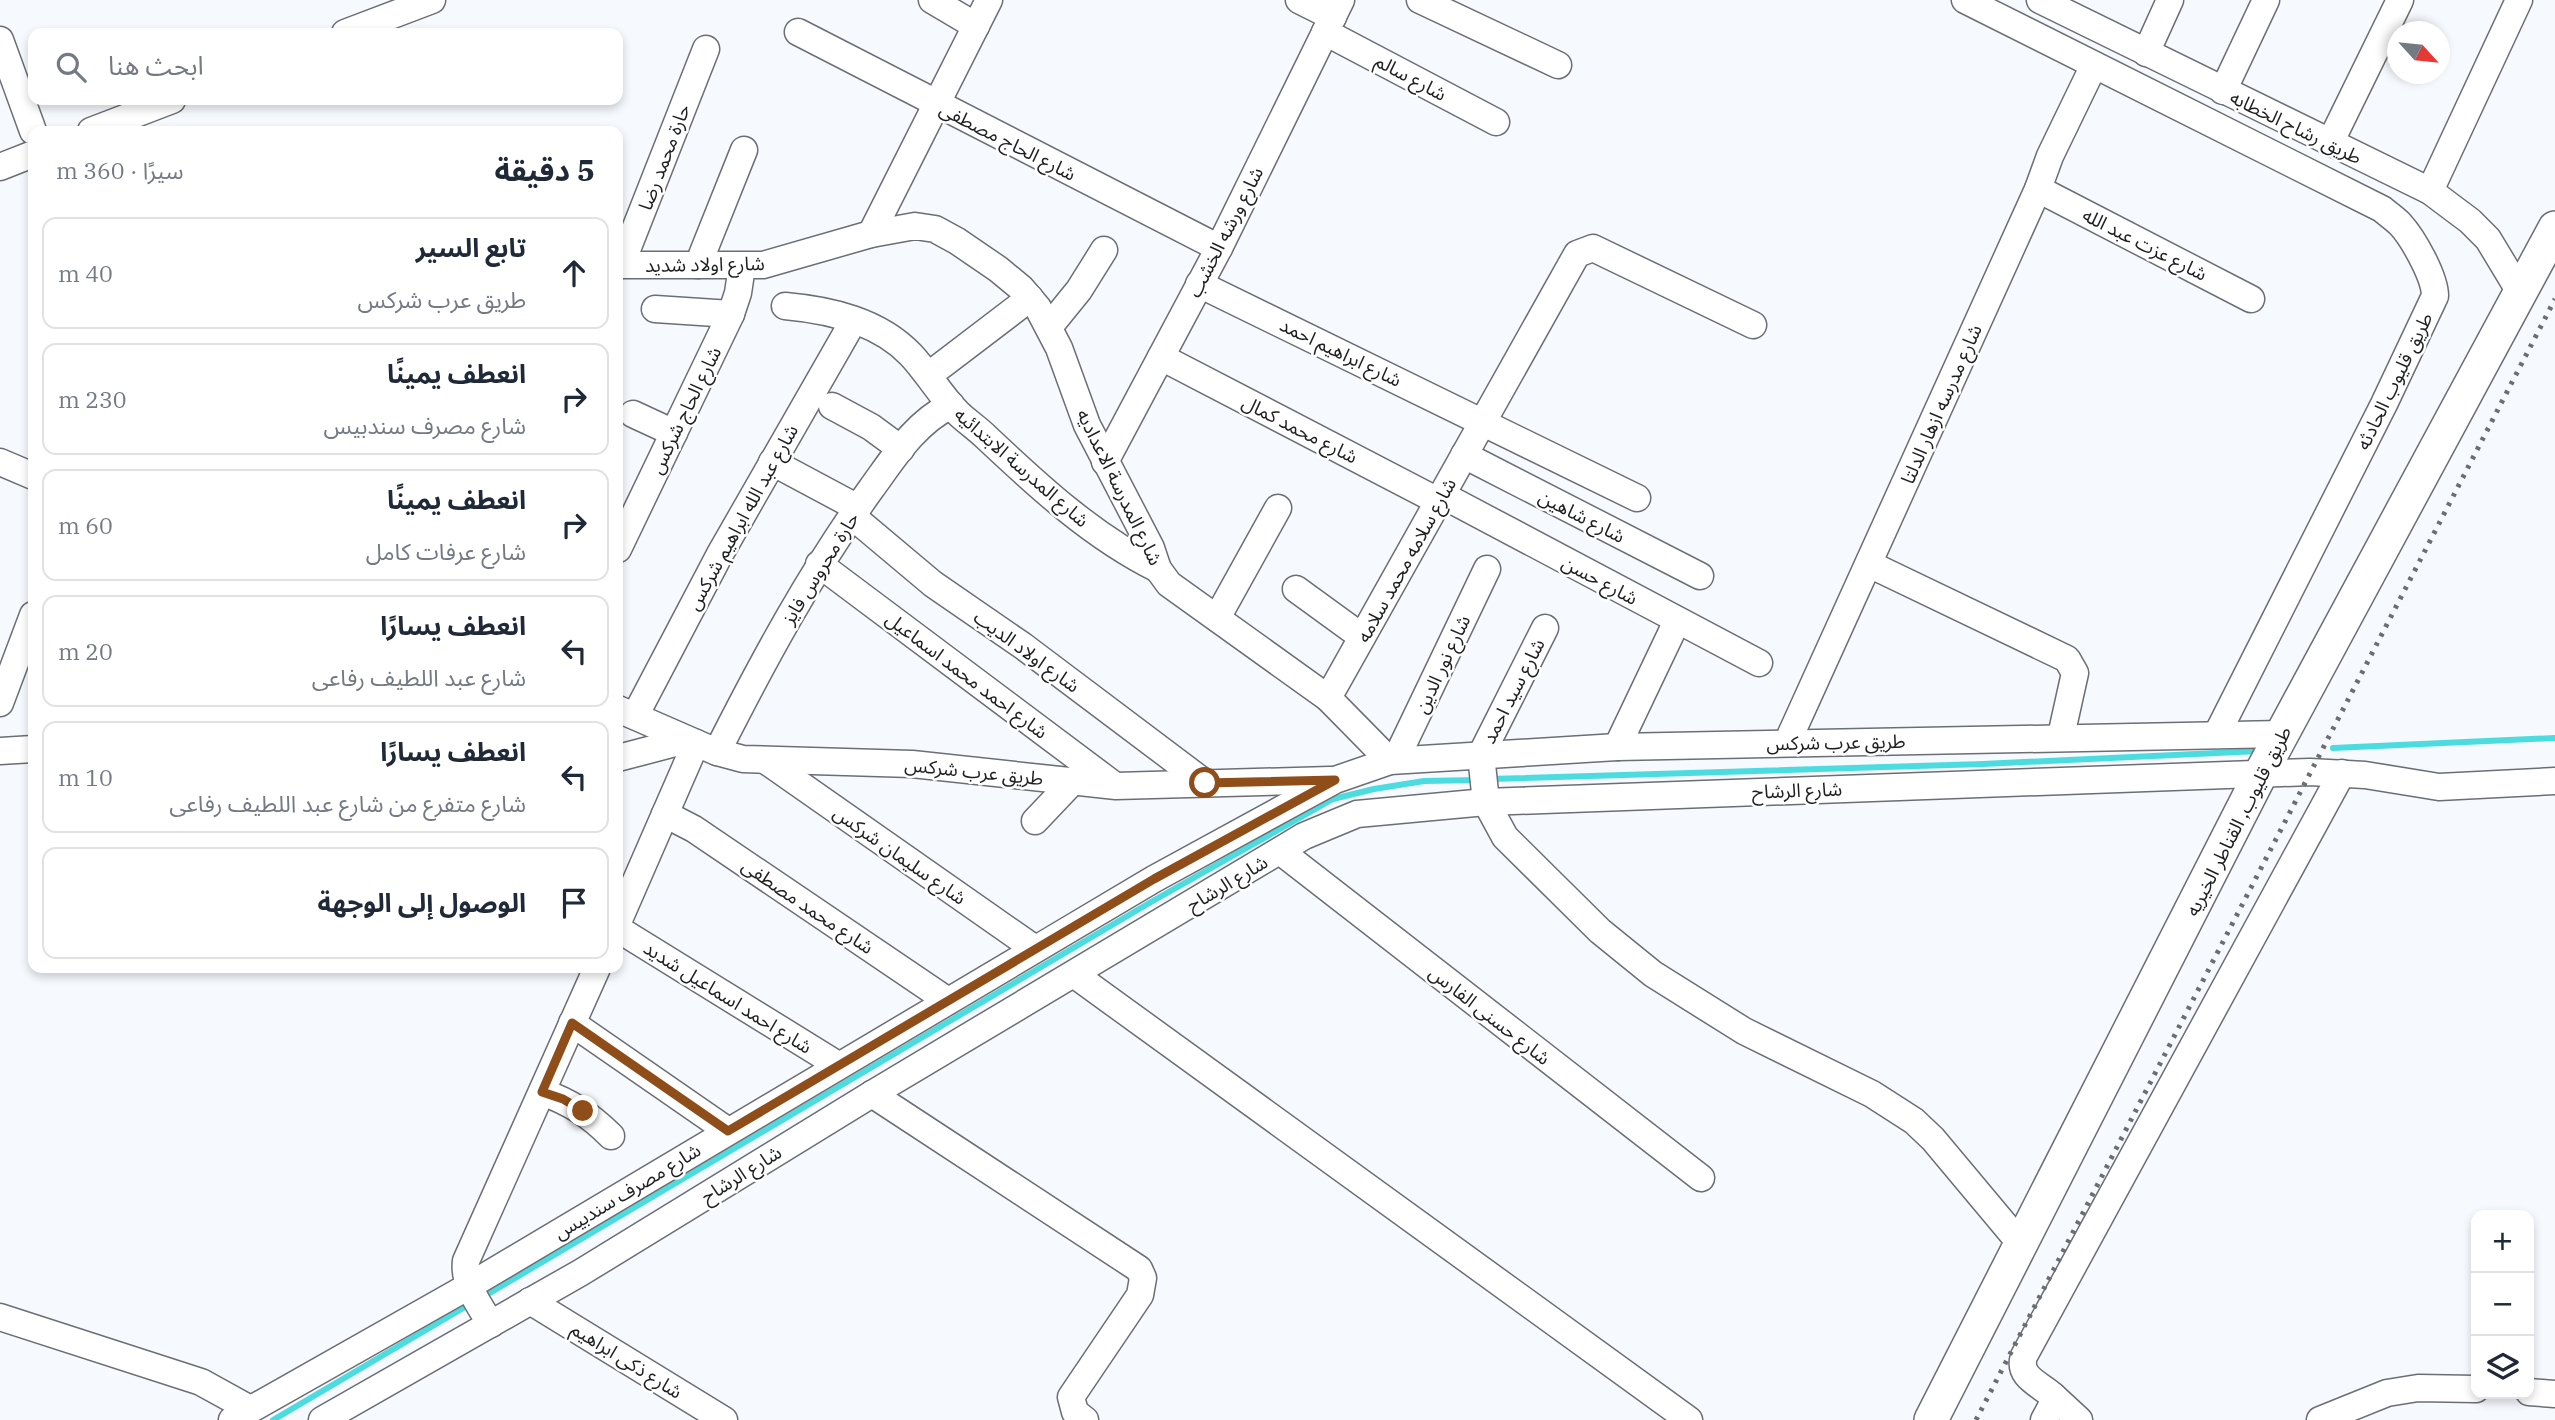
<!DOCTYPE html>
<html lang="ar">
<meta charset="utf-8">
<style>
body{margin:0;font-family:"IBM Plex Serif","Noto Sans Arabic",serif;background:#f6f6f7;color:#1f2937;direction:rtl}
.controls{position:absolute;right:21px;bottom:21px;display:grid;overflow:hidden;border-radius:14px;box-shadow:0 4px 10px #0003}
.controls button{width:63px;height:63px;display:grid;place-items:center;padding:0;border:0;border-bottom:2px solid #e0e1e3;background:#fff;color:#1f2937;font:35px sans-serif}
.compass{position:absolute;left:2387px;top:21px;width:63px;height:63px;border-radius:50%;background:#fff;box-shadow:0 4px 10px #0003;rotate:117deg}
.stop{position:absolute;width:21px;height:21px;margin:-16px;border:5px solid #8f4e19;border-radius:50%;background:#fff}
.stop.end{background:#8f4e19;border-color:#fff;box-shadow:0 2px 7px #0008}
.list{margin:0;padding:0;list-style:none}
h2{display:flex;justify-content:space-between;align-items:center;height:91px;margin:0;padding:0 28px;font-size:30px}
h2 small{font-size:23px;font-weight:400;color:#747a83}
.list li{display:grid;grid-template-columns:46px 1fr auto;gap:21px;align-items:center;box-sizing:border-box;height:112px;margin:0 14px 14px;padding:0 14px;border:2px solid #e0e1e3;border-radius:14px}
.list b{display:block;font-size:26px;white-space:nowrap}
.list p{margin:0;font-size:23px;white-space:nowrap;color:#747a83}
.list em{font-size:23px;font-style:normal;color:#747a83}
.icon{flex:none;width:38px;height:38px;fill:none;stroke:currentColor;stroke-width:2;stroke-linecap:round;stroke-linejoin:round}
.map{position:relative;flex:none;width:2555px;height:1420px;overflow:hidden;direction:ltr}
.search{position:absolute;background:#fff;box-shadow:0 4px 10px #0003;left:28px;top:28px;width:595px;height:77px;display:flex;align-items:center;gap:18px;box-sizing:border-box;padding:0 24px;border-radius:14px;color:#747a83;font-size:26px}
.panel{position:absolute;background:#fff;box-shadow:0 4px 10px #0003;left:28px;top:126px;width:595px;height:847px;border-radius:14px;direction:rtl}
.map>svg:first-child{display:block}
.lines{fill:none;stroke-linecap:round;stroke-linejoin:round}
.stream{stroke:#4cdce0;stroke-width:6}
.minor-casing{stroke:#6b6e74;stroke-width:29}
.major-casing{stroke:#6b6e74;stroke-width:36}
.minor{stroke:#fff;stroke-width:26}
.major{stroke:#fff;stroke-width:33}
.rail{stroke:#6b6d70;stroke-width:5;stroke-dasharray:3.5 7;stroke-linecap:butt}
.route{stroke:#8f4e19;stroke-width:9}
.labels{text-anchor:middle;dominant-baseline:central;stroke-width:5;stroke-linejoin:round;paint-order:stroke}
.street-label{font-size:19px;fill:#1e1f21;stroke:#fff}
</style>
<div class="map">
<svg width="2555" height="1420" viewBox="0 0 2555 1420">
<rect width="100%" height="100%" fill="#f6f9fe"/>
<g class="lines">
<!-- stream -->
<g class="stream">
<path d="M2333,748L2555,738"/>
<path d="M1490,779L1983,764L2259,751"/>
<path d="M483,1297L1151,902L1333,799L1374,789L1424,781L1476,780"/>
<path d="M273,1420L470,1304"/>
</g>
<!-- minor casing -->
<g class="minor-casing">
<g id="minor">
<path d="M932,0L976,26"/>
<path d="M1299,0L1333,17"/>
<path d="M1420,0L1558,65"/>
<path d="M1965,0L2382,209C2388,214 2395,219 2400,224C2413,238 2435,277 2435,296L2384,404L2217,734"/>
<path d="M2040,0L2430,191L2470,221L2488,239L2520,292"/>
<path d="M798,32L1219,248"/>
<path d="M1325,32L1496,122"/>
<path d="M345,33L432,0"/>
<path d="M0,40L33,131"/>
<path d="M2146,53L2170,0"/>
<path d="M2223,91L2266,0"/>
<path d="M91,131L172,100"/>
<path d="M2330,143L2400,0"/>
<path d="M0,167L33,154"/>
<path d="M2038,189L2251,299"/>
<path d="M2430,191L2519,0"/>
<path d="M871,234L989,0"/>
<path d="M618,265H763L871,234L915,226L935,229L957,241L998,269L1021,288L1038,308L1059,348L1087,425L1151,548L1158,569L1169,584L1328,698L1390,761"/>
<path d="M621,265L706,49"/>
<path d="M698,265L744,150"/>
<path d="M1199,284L1637,498"/>
<path d="M785,306C830,310 879,321 911,355C928,373 940,395 958,413C966,421 977,428 986,437C1038,486 1093,537 1158,569"/>
<path d="M655,309L731,314"/>
<path d="M1049,327L1079,290L1104,250"/>
<path d="M1161,357L1438,501"/>
<path d="M929,375L1030,298"/>
<path d="M832,406L871,427L901,449"/>
<path d="M633,414L674,433"/>
<path d="M1464,455L1700,576"/>
<path d="M0,462L33,476"/>
<path d="M772,462L858,508"/>
<path d="M1105,462L1219,248L1341,0"/>
<path d="M1442,495L1759,663"/>
<path d="M852,516L933,584L1023,646L1205,783"/>
<path d="M618,549L731,314L738,293L742,266"/>
<path d="M819,564L1114,785"/>
<path d="M1869,564L2067,659L2075,673L2061,736"/>
<path d="M1296,589L1362,637"/>
<path d="M1217,618L1278,508"/>
<path d="M1545,628L1481,755L1486,802L1505,837L1600,931L1653,974L1744,1031L1872,1094L1914,1121L1933,1139L2020,1243"/>
<path d="M1328,698L1577,254L1593,248L1753,325"/>
<path d="M0,703L33,615"/>
<path d="M618,709L696,743L618,922"/>
<path d="M635,716L720,554L854,320"/>
<path d="M1787,743L2038,189L2050,156L2094,65"/>
<path d="M1617,747L1677,621"/>
<path d="M0,751L33,749"/>
<path d="M717,752C763,661 811,572 871,489C895,456 914,424 951,405"/>
<path d="M618,758L679,742L696,743L717,752L743,759L912,764L1116,786L1330,780"/>
<path d="M1396,759L1487,569"/>
<path d="M765,760L1035,949"/>
<path d="M665,814L694,829L948,1001"/>
<path d="M1035,821L1073,781"/>
<path d="M1280,851L1701,1178"/>
<path d="M618,929L838,1065"/>
<path d="M1075,975L1689,1420"/>
<path d="M572,1023L728,1131"/>
<path d="M542,1092C570,1102 590,1115 611,1136"/>
<path d="M872,1094L1139,1269L1143,1278L1140,1295L1071,1397L1075,1412L1085,1420"/>
<path d="M530,1301L724,1420"/>
<path d="M0,1317L201,1382L250,1409"/>
<path d="M491,1324C479,1305 463,1284 466,1261L597,968"/>
<path d="M2529,1392L2555,1394"/>
<path d="M2053,1396L2079,1420"/>
<path d="M232,1420L469,1286L1154,879L1335,780L1390,761L1617,747L2282,734"/>
<path d="M322,1420L580,1273L872,1094L1304,836L1357,814L1486,802L2310,772L2365,775L2439,787L2555,781"/>
<path d="M2044,1420L2052,1405L2053,1396C2040,1384 2017,1377 2024,1356L2342,773"/>
<path d="M2320,1420L2387,1393L2418,1388L2476,1389"/>
</g>
</g>
<!-- major casing -->
<g class="major-casing">
<path id="major" d="M1931,1420L2261,773L2555,228"/>
</g>
<!-- minor -->
<use href="#minor" class="minor"/>
<!-- major -->
<use href="#major" class="major"/>
<!-- rail -->
<path class="rail" d="M1976,1420L2555,299"/>
</g>
<g class="lines">
<!-- route -->
<path class="route" d="M583,1111L563,1099L542,1092L572,1023L728,1131L1154,879L1335,780L1205,783"/>
</g>
<g class="labels">
<!-- street labels -->
<g class="street-label">
<text transform="translate(1411 77) rotate(28)">شارع سالم</text>
<text transform="translate(2296 127) rotate(26)">طريق رشاح الخطابه</text>
<text transform="translate(1008 141) rotate(27)">شارع الحاج مصطفى</text>
<text transform="translate(664 157) rotate(-69)">حارة محمد رضا</text>
<text transform="translate(1225 232) rotate(-63)">شارع ورشه الخشب</text>
<text transform="translate(2145 244) rotate(27)">شارع عزت عبد الله</text>
<text transform="translate(705 264) rotate(-1)">شارع اولاد شديد</text>
<text transform="translate(1341 352) rotate(26)">شارع ابراهيم احمد</text>
<text transform="translate(2394 381) rotate(-64)">طريق قليوب الحادثه</text>
<text transform="translate(1941 404) rotate(-66)">شارع مدرسه ازهار الدلتا</text>
<text transform="translate(685 410) rotate(-64)">شارع الحاج شركس</text>
<text transform="translate(1300 429) rotate(27)">شارع محمد كمال</text>
<text transform="translate(1022 467) rotate(41)">شارع المدرسة الابتدائيه</text>
<text transform="translate(1120 487) rotate(64)">شارع المدرسة الاعداديه</text>
<text transform="translate(1582 516) rotate(27)">شارع شاهين</text>
<text transform="translate(742 517) rotate(-61)">شارع عبد الله ابراهيم شركس</text>
<text transform="translate(1406 560) rotate(-61)">شارع سلامه محمد سلامه</text>
<text transform="translate(820 568) rotate(-58)">حارة محروس فايز</text>
<text transform="translate(1600 580) rotate(28)">شارع حسن</text>
<text transform="translate(1027 651) rotate(36)">شارع اولاد الديب</text>
<text transform="translate(1442 664) rotate(-65)">شارع نور الدين</text>
<text transform="translate(967 675) rotate(37)">شارع احمد محمد اسماعيل</text>
<text transform="translate(1513 691) rotate(-63)">شارع سيد احمد</text>
<text transform="translate(1836 742) rotate(-1)">طريق عرب شركس</text>
<text transform="translate(974 771) rotate(6)">طريق عرب شركس</text>
<text transform="translate(1797 790) rotate(-2)">شارع الرشاح</text>
<text transform="translate(2238 821) rotate(-63)">طريق قليوب, القناطر الخيريه</text>
<text transform="translate(900 855) rotate(35)">شارع سليمان شركس</text>
<text transform="translate(1227 883) rotate(-31)">شارع الرشاح</text>
<text transform="translate(808 906) rotate(34)">شارع محمد مصطفى</text>
<text transform="translate(728 997) rotate(32)">شارع احمد اسماعيل شديد</text>
<text transform="translate(1490 1015) rotate(38)">شارع حسنى الفارس</text>
<text transform="translate(741 1174) rotate(-32)">شارع الرشاح</text>
<text transform="translate(627 1191) rotate(-31)">شارع مصرف سندبيس</text>
<text transform="translate(627 1360) rotate(32)">شارع ذكى ابراهيم</text>
</g>
</g>
</svg>
<div class="controls">
<button>+</button>
<button>−</button>
<button><svg class="icon" aria-label="layers" viewBox="0 0 24 24"><path d="M12 4l9 5-9 5-9-5zM3 14l9 5 9-5"/></svg></button>
</div>
<svg class="compass" viewBox="-18 -18 36 36"><path d="M0-13l5 13h-10z" fill="#e53935"/><path d="M0 13l5-13h-10z" fill="#747a83"/></svg>
<div class="stop" style="left:1205px;top:783px"></div>
<div class="stop end" style="left:583px;top:1111px"></div>
<div class="search"><svg class="icon" aria-label="search" viewBox="0 0 24 24"><circle cx="10" cy="10" r="6"/><path d="M15 15l6 6"/></svg>ابحث هنا</div>
<section class="panel">
<h2>5 دقيقة<small>سيرًا · 360 m</small></h2>
<ul class="list">
<li><svg class="icon" aria-label="ahead" viewBox="0 0 24 24"><path d="M12 20V5M6 11l6-6 6 6"/></svg><div><b>تابع السير</b><p>طريق عرب شركس</p></div><em>40 m</em></li>
<li><svg class="icon" aria-label="right" viewBox="0 0 24 24"><path d="M7 20v-9h11M14 6l5 5-5 5"/></svg><div><b>انعطف يمينًا</b><p>شارع مصرف سندبيس</p></div><em>230 m</em></li>
<li><svg class="icon" aria-label="right" viewBox="0 0 24 24"><path d="M7 20v-9h11M14 6l5 5-5 5"/></svg><div><b>انعطف يمينًا</b><p>شارع عرفات كامل</p></div><em>60 m</em></li>
<li><svg class="icon" aria-label="left" viewBox="0 0 24 24"><path d="M17 20v-9H6M10 6l-5 5 5 5"/></svg><div><b>انعطف يسارًا</b><p>شارع عبد اللطيف رفاعى</p></div><em>20 m</em></li>
<li><svg class="icon" aria-label="left" viewBox="0 0 24 24"><path d="M17 20v-9H6M10 6l-5 5 5 5"/></svg><div><b>انعطف يسارًا</b><p>شارع متفرع من شارع عبد اللطيف رفاعى</p></div><em>10 m</em></li>
<li><svg class="icon" aria-label="arrive" viewBox="0 0 24 24"><path d="M6 21V4h12l-3 4 3 4H6"/></svg><div><b>الوصول إلى الوجهة</b></div></li>
</ul>
</section>
</div>
